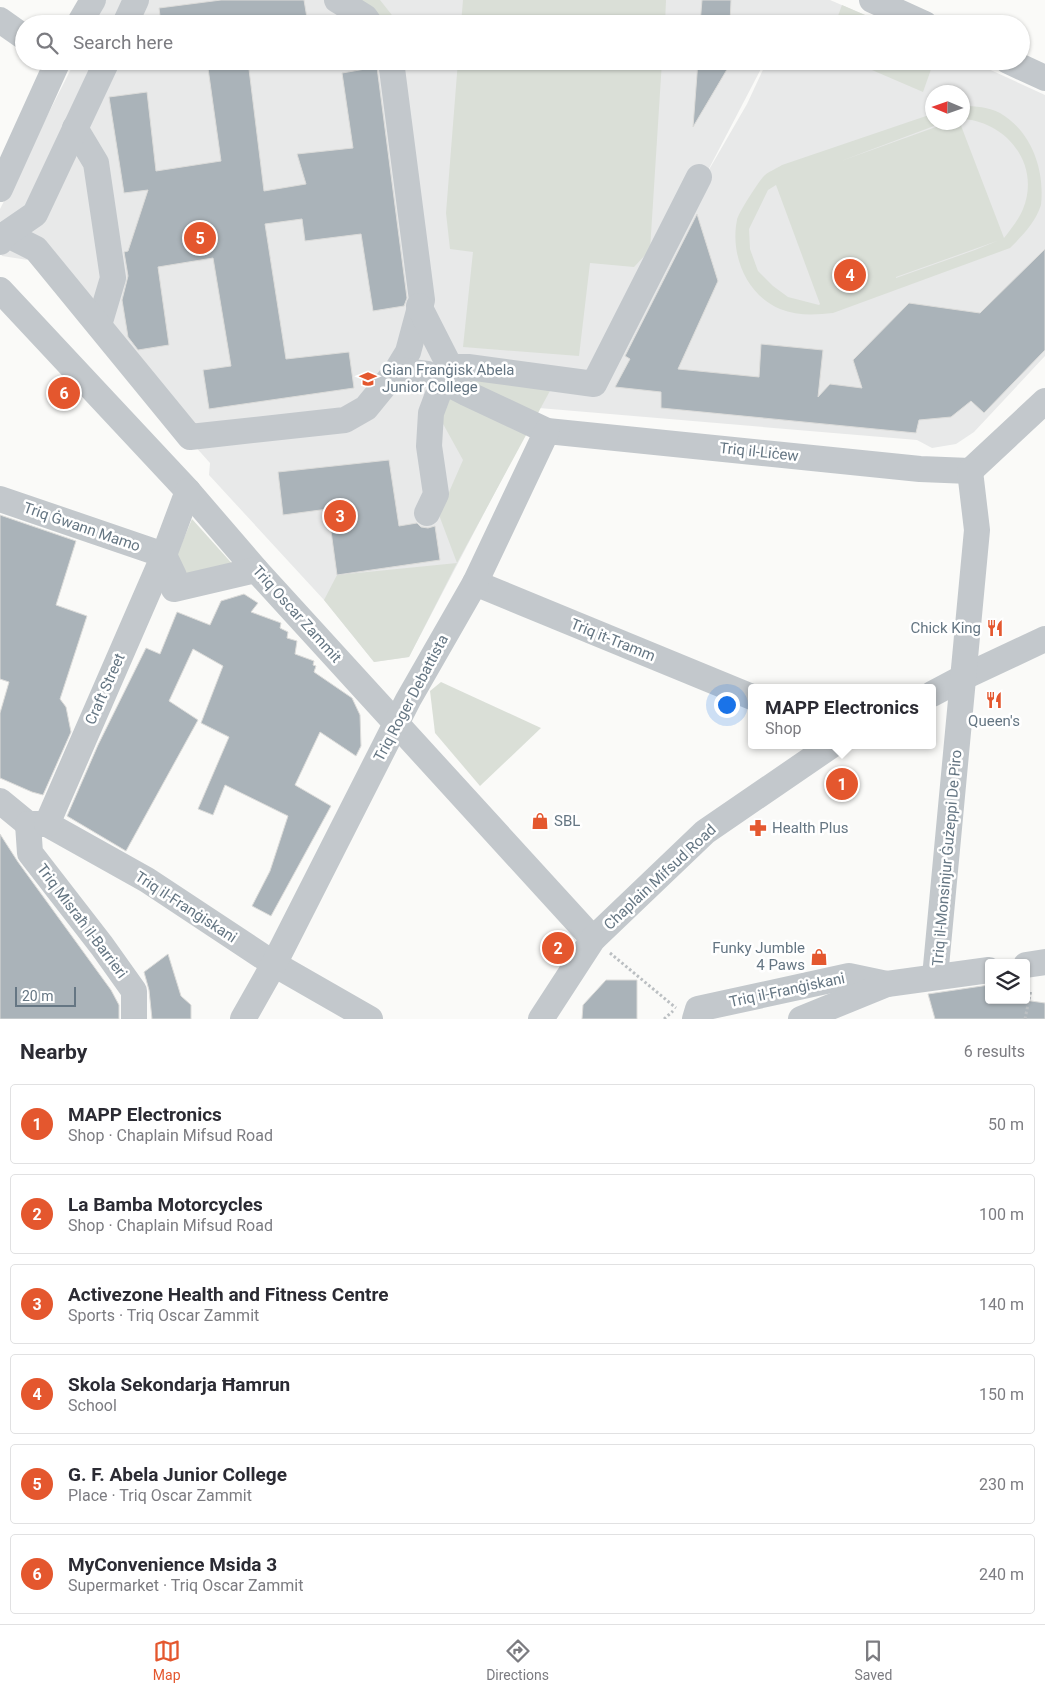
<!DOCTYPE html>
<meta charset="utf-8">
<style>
body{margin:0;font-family:Roboto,sans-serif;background:#f7f7f7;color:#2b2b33}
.controls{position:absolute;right:15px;bottom:15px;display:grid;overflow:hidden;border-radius:5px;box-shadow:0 1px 4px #0004}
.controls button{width:45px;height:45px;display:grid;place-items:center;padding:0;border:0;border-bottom:1px solid #e1e1e2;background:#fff;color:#2b2b33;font:25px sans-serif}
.compass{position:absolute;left:925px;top:85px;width:45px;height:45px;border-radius:50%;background:#fff;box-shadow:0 1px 4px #0004;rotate:272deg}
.scale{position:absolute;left:15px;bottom:12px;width:61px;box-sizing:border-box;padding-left:5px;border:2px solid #657683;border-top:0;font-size:14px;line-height:18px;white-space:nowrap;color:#657683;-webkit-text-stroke:4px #fff;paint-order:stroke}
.you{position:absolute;left:726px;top:704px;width:18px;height:18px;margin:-12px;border:4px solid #fff;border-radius:50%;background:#1a73e8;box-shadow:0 0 0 8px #1a73e833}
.badge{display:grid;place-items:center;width:32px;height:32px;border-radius:50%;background:#e4572e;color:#fff;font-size:16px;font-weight:700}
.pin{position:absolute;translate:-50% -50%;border:2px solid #fff;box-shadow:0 1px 5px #0006}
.popup{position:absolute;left:748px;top:684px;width:188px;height:65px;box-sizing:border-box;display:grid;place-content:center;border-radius:5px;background:#fff;filter:drop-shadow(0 1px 4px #0005);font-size:16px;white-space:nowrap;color:#7c7c81}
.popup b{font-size:19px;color:#2b2b33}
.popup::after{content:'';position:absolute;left:50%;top:100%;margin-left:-10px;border:10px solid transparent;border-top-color:#fff}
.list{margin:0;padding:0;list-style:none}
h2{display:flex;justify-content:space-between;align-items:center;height:65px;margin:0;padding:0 20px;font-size:21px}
h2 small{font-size:16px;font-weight:400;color:#7c7c81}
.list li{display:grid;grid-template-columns:32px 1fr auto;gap:15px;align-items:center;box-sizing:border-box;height:80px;margin:0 10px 10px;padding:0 10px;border:1px solid #e1e1e2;border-radius:5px}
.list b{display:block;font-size:19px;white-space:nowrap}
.list p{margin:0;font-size:16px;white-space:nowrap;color:#7c7c81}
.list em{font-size:16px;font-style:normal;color:#7c7c81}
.icon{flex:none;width:28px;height:28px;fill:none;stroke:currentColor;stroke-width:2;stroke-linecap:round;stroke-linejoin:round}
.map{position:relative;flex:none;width:1045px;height:1019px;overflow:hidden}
.search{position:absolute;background:#fff;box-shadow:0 1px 4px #0004;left:15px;right:15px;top:15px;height:55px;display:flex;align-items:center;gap:12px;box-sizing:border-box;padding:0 18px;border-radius:28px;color:#7c7c81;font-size:19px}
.sheet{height:605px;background:#fff}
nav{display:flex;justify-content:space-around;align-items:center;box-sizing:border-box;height:70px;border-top:1px solid #e1e1e2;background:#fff;font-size:14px;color:#7c7c81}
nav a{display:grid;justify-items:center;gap:2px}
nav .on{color:#e4572e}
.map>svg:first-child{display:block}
.built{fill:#e8e9e9;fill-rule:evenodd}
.green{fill:#dadfd7;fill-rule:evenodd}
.building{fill:#aab3b9;stroke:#dcdcda}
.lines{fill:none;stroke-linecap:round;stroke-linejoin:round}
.path{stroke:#bbbfc2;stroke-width:3;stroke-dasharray:2.5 2.5;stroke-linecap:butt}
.minor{stroke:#c3c8cc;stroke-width:26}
.labels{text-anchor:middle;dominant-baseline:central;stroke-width:5;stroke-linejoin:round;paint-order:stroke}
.poi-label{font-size:15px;fill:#657683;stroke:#fff;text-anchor:start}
.street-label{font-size:15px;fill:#657683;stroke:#fff}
</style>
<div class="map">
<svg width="1045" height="1019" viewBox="0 0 1045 1019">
<rect width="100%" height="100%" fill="#fafaf8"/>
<!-- built -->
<g class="built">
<path d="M106,0H830L886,24H94Z"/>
<path d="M75,61H765L703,180L747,104L767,61H971L1045,95V356L974,432L956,444L932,448L917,440L539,408L409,657L374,662L324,600L209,475L210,463L28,260L2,256L0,252V209ZM932,92H962V122H932Z"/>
</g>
<!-- green -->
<g class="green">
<path d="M347,0H380L399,24H374Z"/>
<path d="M463,0H666L665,24H461Z"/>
<path d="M842,5L886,24H835Z"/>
<path d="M458,61H662L650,250L634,267L590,263L579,356L463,347L473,252L450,249L446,213Z"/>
<path d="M851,61H934L923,92Z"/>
<path d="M963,106C975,106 989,107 1000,113C1031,131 1045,169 1041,205C1035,223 1023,235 1010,248L833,313C815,315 797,316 780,309C746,295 730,254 737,220C738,213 758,183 763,177C767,172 776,169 782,165L932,114V122L942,123L841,161L947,123H960L1004,238C1011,229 1019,219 1023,209C1041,165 1007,122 963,119ZM776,185L820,304L819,305L788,297L773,286L758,271L750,249L749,229L768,190ZM997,241L975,250L896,278V277Z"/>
<path d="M470,359L558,376L457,563L409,657L374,662L324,600L337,575L457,563L439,515L463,460L437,413Z"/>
<path d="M192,519L236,568L181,578L172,566Z"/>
<path d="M441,682L541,728L480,786L435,733L430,691Z"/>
</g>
<!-- building -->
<g class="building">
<path d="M221,0H304L308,24H161L159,8Z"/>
<path d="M702,0H731L730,24H700Z"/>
<path d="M207,61H248L264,191L306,184L297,154L353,148L342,73L377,67L407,298L404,306L373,311L361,234L305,241L302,219L265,224L286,359L349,352L354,388L209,409L203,370L231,366L213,258L158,267L169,345L138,350L128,337L122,300L128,276L124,252L128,251L148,190L124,193L109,97L147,92L156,171L221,161Z"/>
<path d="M698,61H732L693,127Z"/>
<path d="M697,214L718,281L678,369L759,377L761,344L823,350L818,397L830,384L862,388L853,360L909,303L980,313L1045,249V350L984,413L971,401L951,417L919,420L916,433L661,408V392L615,387L630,359L625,356Z"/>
<path d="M389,460L399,526L417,523L421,527L428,528L435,526L440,560L337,575L328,509L283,515L278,472Z"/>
<path d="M0,515L76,541L56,605L87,616L60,699L66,707L71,732L43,795L32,792L0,778V713L9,682L0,679Z"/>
<path d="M244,594L258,603L251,612L281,623L280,628L288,632L287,638L297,641L295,654L314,661L313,665L316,666L314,672L352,698L360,715L361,746L356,756L320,732L295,785L331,806L271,916L252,906L270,871L288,816L225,785L213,815L198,809L229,737L201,723L223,666L193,649L169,701L198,720L126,851L67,816L98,745L146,648L160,654L177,612L210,625L221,601Z"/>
<path d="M0,834L18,862L111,990L119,1005V1019H0Z"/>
<path d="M168,954L181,996L191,1005V1019H152L149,990L144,972Z"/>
<path d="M606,980H637V1019H582L583,1005Z"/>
<path d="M989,985V1000H1024L1045,1003V1019H935L928,994Z"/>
</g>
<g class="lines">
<!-- path -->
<g class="path">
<path d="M610,953L676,1008"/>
<path d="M664,1019L673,1011"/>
<path d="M1025,1019L1031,990"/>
</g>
<!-- minor -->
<g class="minor">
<path d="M337,0L365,17L370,24"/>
<path d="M872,0L925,24"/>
<path d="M0,20L24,37"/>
<path d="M79,24L93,0"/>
<path d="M125,24L136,0"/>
<path d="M1008,61L1045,78"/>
<path d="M75,128L96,163L113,278L99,325"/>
<path d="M0,189L58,61"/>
<path d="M6,234L36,249L190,437L345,420L366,408L397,370L408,352L422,300L391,61"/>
<path d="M0,242L6,234L35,214L107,61"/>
<path d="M0,290L188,491L256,570L593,939"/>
<path d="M419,306L450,367H468L594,384L699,177"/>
<path d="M397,370L427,374L443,381L466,393L547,431L920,469L970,471"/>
<path d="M970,471L1045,401"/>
<path d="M0,499L164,555L174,576V589L256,570"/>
<path d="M427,513L436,494L429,446L431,413L443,381"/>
<path d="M475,583L752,697"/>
<path d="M932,694L964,677L1045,639"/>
<path d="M0,801L28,824H47L147,880L274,964L370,1019"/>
<path d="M28,824L30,853L102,946L134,991V1019"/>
<path d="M47,824L164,555L188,491"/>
<path d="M1026,965L1045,962"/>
<path d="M935,977L977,530L970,471"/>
<path d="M243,1019L274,964L408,700L475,583L547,431"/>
<path d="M541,1019L593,939L705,832L832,745"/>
<path d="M695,1019L698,1009L849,976L887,984"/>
<path d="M801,1019L887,984L989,970"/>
</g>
</g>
<!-- icons -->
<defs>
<g id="school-bare" transform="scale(1.35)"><path d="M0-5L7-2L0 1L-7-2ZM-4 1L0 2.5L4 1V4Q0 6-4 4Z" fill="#e4572e" stroke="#fff" stroke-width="2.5" paint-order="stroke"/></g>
<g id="restaurant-bare" transform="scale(1.35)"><path d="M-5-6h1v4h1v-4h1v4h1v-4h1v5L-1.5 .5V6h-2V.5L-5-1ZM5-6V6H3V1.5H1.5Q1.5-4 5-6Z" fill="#e4572e" stroke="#fff" stroke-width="2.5" paint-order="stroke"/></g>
<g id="shop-bare" transform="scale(1.35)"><path d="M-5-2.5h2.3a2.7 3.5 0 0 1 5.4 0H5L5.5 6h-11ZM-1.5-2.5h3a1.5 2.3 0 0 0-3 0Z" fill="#e4572e" stroke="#fff" stroke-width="2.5" paint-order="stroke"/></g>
<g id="pharmacy-bare" transform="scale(1.35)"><path d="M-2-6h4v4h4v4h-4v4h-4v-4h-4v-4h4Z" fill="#e4572e" stroke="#fff" stroke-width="2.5" paint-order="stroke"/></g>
</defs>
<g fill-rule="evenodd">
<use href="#school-bare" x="368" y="379"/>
<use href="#restaurant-bare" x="995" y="628"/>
<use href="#restaurant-bare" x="994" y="700"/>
<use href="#shop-bare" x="540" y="821"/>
<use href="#pharmacy-bare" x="758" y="828"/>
<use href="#shop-bare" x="819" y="957"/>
</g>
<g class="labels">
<!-- poi labels -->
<g class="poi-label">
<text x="382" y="370">Gian Franġisk Abela<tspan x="382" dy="17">Junior College</tspan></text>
<text x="981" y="628" text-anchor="end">Chick King</text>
<text x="994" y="721" text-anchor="middle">Queen's</text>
<text x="554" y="821">SBL</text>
<text x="772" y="828">Health Plus</text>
<text x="805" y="948" text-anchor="end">Funky Jumble<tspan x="805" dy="17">4 Paws</tspan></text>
</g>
<!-- street labels -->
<g class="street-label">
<text transform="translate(759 452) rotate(6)">Triq il-Liċew</text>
<text transform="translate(82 527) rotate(19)">Triq Ġwann Mamo</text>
<text transform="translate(297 614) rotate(48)">Triq Oscar Zammit</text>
<text transform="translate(613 640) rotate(22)">Triq it-Tramm</text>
<text transform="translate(105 689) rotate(-66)">Craft Street</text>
<text transform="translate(411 698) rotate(-62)">Triq Roger Debattista</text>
<text transform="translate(947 858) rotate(-85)">Triq il-Monsinjur Ġużeppi De Piro</text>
<text transform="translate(660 877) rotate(-43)">Chaplain Mifsud Road</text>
<text transform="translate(186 907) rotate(33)">Triq il-Franġiskani</text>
<text transform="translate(82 921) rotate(53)">Triq Misraħ il-Barrieri</text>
<text transform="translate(787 990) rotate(-12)">Triq il-Franġiskani</text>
</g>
</g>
</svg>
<div class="controls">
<button><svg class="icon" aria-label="layers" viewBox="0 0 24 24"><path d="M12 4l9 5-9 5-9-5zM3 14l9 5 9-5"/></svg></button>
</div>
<svg class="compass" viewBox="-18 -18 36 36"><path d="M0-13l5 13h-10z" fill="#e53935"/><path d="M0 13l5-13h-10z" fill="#7c7c81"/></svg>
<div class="scale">20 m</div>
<div class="you"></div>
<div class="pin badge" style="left:842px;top:784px">1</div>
<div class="popup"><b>MAPP Electronics</b>Shop</div>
<div class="pin badge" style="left:558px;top:948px">2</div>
<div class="pin badge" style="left:340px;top:516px">3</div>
<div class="pin badge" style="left:850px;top:275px">4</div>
<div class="pin badge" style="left:200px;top:238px">5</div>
<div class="pin badge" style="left:64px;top:393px">6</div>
<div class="search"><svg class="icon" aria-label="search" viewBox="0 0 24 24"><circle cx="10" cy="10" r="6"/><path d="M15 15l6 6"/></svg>Search here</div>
</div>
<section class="sheet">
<h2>Nearby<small>6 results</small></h2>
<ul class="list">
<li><span class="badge">1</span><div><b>MAPP Electronics</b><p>Shop · Chaplain Mifsud Road</p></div><em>50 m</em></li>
<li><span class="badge">2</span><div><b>La Bamba Motorcycles</b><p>Shop · Chaplain Mifsud Road</p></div><em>100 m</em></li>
<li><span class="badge">3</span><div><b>Activezone Health and Fitness Centre</b><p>Sports · Triq Oscar Zammit</p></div><em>140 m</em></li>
<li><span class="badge">4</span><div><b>Skola Sekondarja Ħamrun</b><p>School</p></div><em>150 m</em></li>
<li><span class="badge">5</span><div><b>G. F. Abela Junior College</b><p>Place · Triq Oscar Zammit</p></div><em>230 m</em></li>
<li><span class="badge">6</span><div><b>MyConvenience Msida 3</b><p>Supermarket · Triq Oscar Zammit</p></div><em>240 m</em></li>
</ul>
</section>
<nav>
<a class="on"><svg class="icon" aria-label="map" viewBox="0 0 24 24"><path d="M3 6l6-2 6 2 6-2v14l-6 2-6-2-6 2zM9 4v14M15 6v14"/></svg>Map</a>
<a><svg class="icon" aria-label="directions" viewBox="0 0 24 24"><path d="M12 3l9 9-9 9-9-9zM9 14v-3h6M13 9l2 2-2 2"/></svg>Directions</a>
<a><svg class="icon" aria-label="saved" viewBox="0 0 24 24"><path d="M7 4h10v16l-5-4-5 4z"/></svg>Saved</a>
</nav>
